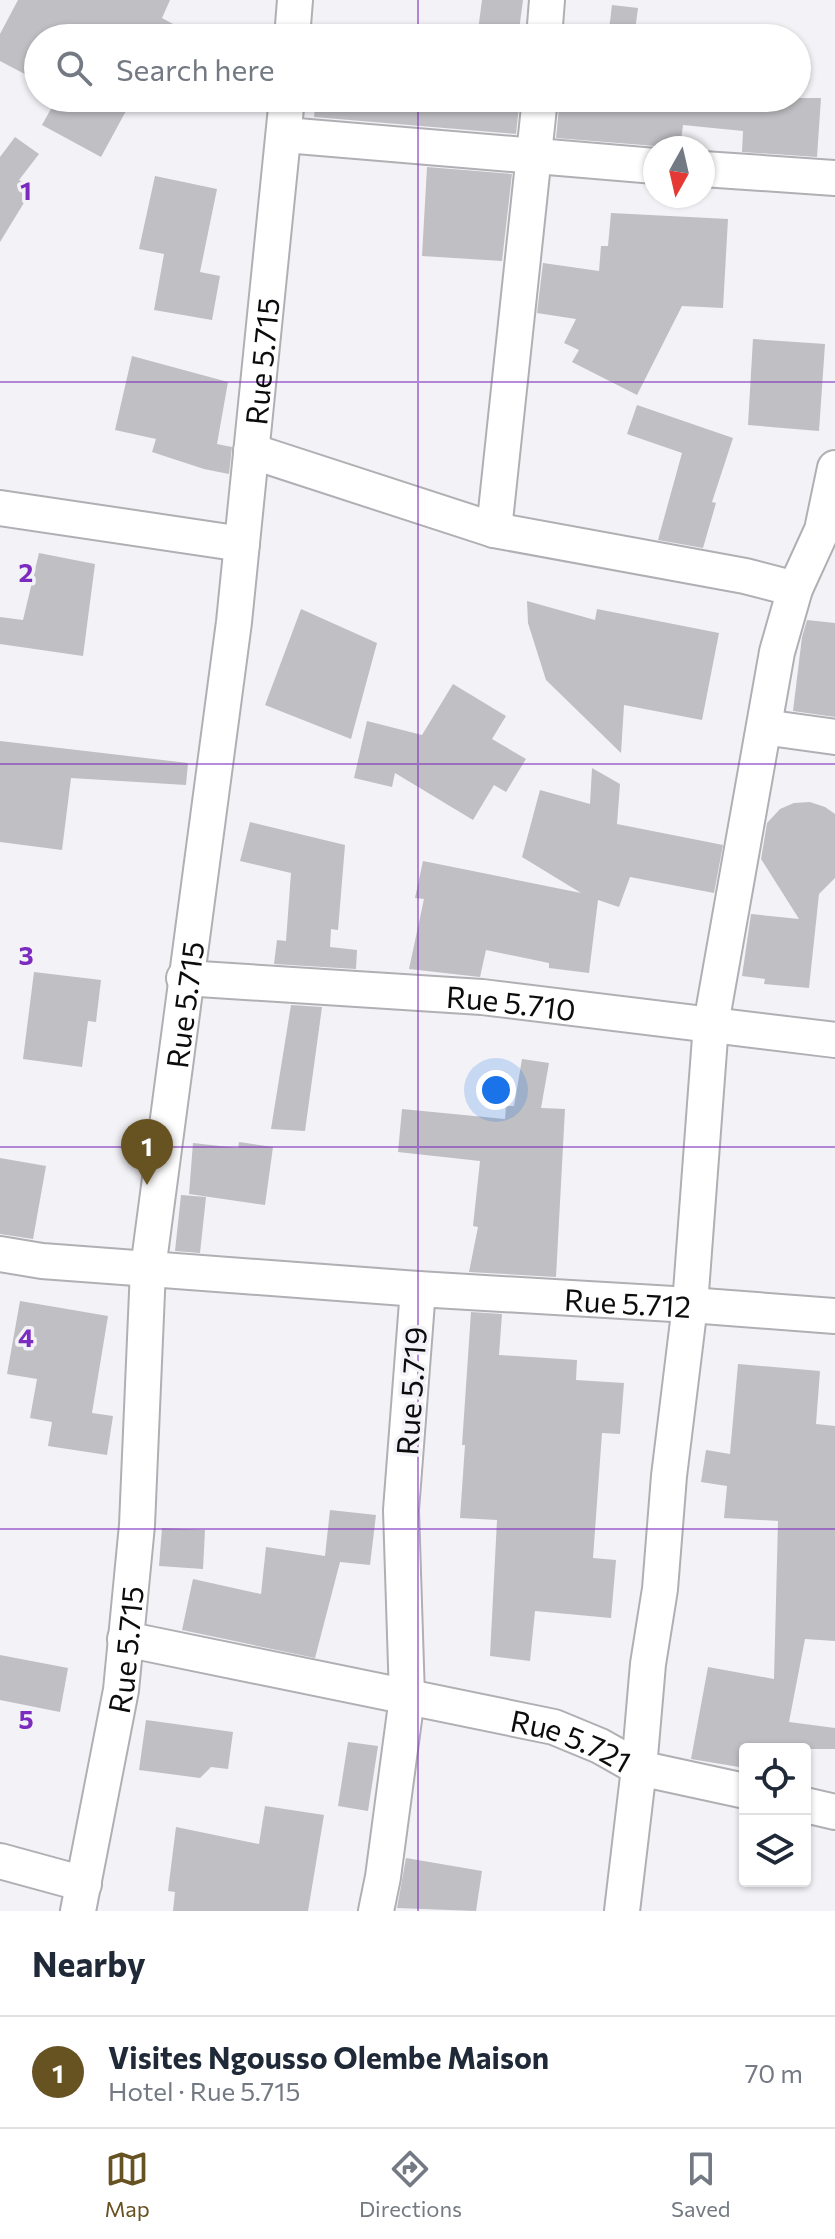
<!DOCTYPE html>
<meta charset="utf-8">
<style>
body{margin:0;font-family:Commissioner,sans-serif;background:#f2f2f3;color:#1f2937}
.controls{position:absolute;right:24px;bottom:24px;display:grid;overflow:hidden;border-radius:8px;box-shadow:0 2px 6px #0004}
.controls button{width:72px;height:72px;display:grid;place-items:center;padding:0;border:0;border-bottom:2px solid #e0e1e3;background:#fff;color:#1f2937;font:40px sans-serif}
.compass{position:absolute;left:643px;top:136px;width:72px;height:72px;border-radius:50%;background:#fff;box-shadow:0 2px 6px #0004;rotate:188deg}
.you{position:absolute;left:496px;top:1090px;width:28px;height:28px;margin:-20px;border:6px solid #fff;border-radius:50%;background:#1a73e8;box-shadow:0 0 0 12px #1a73e833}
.badge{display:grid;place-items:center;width:52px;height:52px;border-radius:50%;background:#675221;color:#fff;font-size:26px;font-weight:700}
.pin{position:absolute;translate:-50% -66px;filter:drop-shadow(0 2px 4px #0008)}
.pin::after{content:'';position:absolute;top:42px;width:28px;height:24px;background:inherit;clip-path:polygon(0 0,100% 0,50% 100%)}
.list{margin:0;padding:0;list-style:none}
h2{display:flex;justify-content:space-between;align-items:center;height:104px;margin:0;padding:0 32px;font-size:34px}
h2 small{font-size:26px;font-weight:400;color:#747a83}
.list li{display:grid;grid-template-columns:52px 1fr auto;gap:24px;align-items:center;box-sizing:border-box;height:112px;padding:0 32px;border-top:2px solid #e0e1e3}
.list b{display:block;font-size:30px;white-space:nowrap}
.list p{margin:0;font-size:26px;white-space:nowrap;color:#747a83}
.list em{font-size:26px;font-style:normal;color:#747a83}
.icon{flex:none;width:44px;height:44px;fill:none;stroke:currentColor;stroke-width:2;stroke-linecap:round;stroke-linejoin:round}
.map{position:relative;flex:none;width:835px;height:1911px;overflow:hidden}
.search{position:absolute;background:#fff;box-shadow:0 2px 6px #0004;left:24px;right:24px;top:24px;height:88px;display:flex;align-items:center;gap:20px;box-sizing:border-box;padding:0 28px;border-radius:44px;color:#747a83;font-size:30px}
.sheet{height:216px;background:#fff}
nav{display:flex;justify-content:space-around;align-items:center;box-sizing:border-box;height:112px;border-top:2px solid #e0e1e3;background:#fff;font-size:22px;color:#747a83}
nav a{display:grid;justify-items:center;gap:4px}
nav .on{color:#675221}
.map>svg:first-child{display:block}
.building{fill:#c0bfc3}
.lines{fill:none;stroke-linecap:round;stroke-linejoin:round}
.minor-casing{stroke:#b0afb3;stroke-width:38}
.minor{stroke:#fff;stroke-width:34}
.grid{fill:none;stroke:#7b2cbf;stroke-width:2;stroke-opacity:0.55}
.labels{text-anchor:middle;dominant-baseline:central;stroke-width:7;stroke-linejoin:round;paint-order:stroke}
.street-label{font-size:30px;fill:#0c0c0d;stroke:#f3f2f7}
.grid-label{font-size:26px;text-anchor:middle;font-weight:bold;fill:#7b2cbf;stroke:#f3f2f7;stroke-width:7;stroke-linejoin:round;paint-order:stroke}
</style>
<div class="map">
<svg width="835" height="1911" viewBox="0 0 835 1911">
<rect width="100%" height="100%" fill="#f3f2f7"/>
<!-- building -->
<g class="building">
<path d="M18,0H170L162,18L199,38H38V81L0,61V34Z"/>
<path d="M482,0H523L518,38H477Z"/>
<path d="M612,5L638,8L634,38H608Z"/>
<path d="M57,98H133L101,157L42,125Z"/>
<path d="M316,98H520L516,134L314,117Z"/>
<path d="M560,98H821L817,157L742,152L743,131L683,125L680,148L556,138Z"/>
<path d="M15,137L39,154L19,180L33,188L0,242V157Z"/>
<path d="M427,167L512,174L502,261L422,256Z"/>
<path d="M155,176L217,189L200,272L220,276L212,320L154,310L164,254L139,249Z"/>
<path d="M611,213L728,219L723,308L682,306L637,395L572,362L579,350L564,343L576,319L537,313L543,263L599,271L601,246H608Z"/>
<path d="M753,339L825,344L819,431L748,425Z"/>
<path d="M132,356L228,382L217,444L232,447L229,474L204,469L152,452L156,439L115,430Z"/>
<path d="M637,405L733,438L712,502L716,503L703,548L658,540L682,453L627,434Z"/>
<path d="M39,553L95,564L83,656L0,644V617L23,620Z"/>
<path d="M527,601L595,620L597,609L719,633L702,720L624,705L621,753L546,680L528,623Z"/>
<path d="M301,609L377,643L351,739L265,705Z"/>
<path d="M807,620L835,623V717L793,711L802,637Z"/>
<path d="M453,684L506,716L492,739L526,759L506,792L494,785L473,820L395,773L392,787L354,778L367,721L422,735Z"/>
<path d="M0,741L188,763L186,785L71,778L62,850L0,842Z"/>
<path d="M592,768L620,784L617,824L723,845L714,893L630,877L619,907L598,900L589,973L549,968V963L486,950L480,977L409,969L424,899L415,898L423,861L581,893L522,857L540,790L590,804Z"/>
<path d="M810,802L825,807L835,814V878L819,894L809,988L764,984L765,979L742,976L751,914L799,919L761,859L767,823L780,809L794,803Z"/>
<path d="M250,822L345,845L338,930L331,929L330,947L357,950L356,969L274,964L277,940L286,941L291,873L240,861Z"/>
<path d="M34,972L101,980L96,1022L88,1021L82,1067L23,1059Z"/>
<path d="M291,1005L322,1007L305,1131L271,1129Z"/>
<path d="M522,1059L549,1063L541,1108L565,1109L556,1277L469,1272L478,1227L473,1226L480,1161L398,1152L402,1109L505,1119L506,1106H514Z"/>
<path d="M239,1142L273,1147L265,1205L189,1194L193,1143L238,1148Z"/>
<path d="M0,1158L46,1166L33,1239L0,1234Z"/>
<path d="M181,1195L206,1197L200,1253L175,1251Z"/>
<path d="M20,1301L108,1316L92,1413L113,1416L107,1455L48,1446L52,1422L30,1418L37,1379L7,1374Z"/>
<path d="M471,1312L502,1314L499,1355L577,1360L576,1380L624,1383L620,1434L602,1433L593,1558L616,1560L611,1618L535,1611L530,1661L490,1656L497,1520L460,1518L465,1445H462Z"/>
<path d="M738,1364L820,1371L816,1424L835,1426V1641L805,1639L789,1722L835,1728V1749H745V1768L691,1759L708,1667L774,1679L778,1521L724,1518L727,1486L701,1482L706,1450L730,1454Z"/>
<path d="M330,1510L376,1515L370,1565L340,1562L315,1658L182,1630L193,1579L261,1594L266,1547L325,1556Z"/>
<path d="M162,1528L205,1530L203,1569L159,1566Z"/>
<path d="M0,1655L68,1668L60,1712L0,1700Z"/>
<path d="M146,1720L233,1732L228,1769L211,1767L200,1778L139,1770Z"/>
<path d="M348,1742L378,1746L368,1811L338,1806Z"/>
<path d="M265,1806L324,1815L308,1911H173L175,1892L168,1891L176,1827L259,1844Z"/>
<path d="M406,1858L482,1871L476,1911L397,1908Z"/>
</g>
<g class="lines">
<!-- minor casing -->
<g class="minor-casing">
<g id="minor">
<path d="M292,38L295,0"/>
<path d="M544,38L547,0"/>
<path d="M285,135L655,166"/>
<path d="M703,169L835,178"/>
<path d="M251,451L494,530L745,576L795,589"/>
<path d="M0,508L242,544"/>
<path d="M494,530L540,98"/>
<path d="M764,727L835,737"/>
<path id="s1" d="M184,978L482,997L835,1040"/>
<path d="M0,1254L42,1261L418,1289L401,1510L407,1697L383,1877L376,1911"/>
<path id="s2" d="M418,1289L690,1305L835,1316"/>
<path id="s3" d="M125,1639L554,1727L600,1746L639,1768L622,1911"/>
<path d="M745,1791L639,1768L648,1664L660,1589L669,1476L690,1305L711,1024L777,652L795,589L822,530L835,468"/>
<path d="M805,1805L835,1812"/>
<path d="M0,1861L84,1884"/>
<path id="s4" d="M78,1911L121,1690L137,1525L148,1269L234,622L287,98"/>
</g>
</g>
<!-- minor -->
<use href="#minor" class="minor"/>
</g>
<!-- grid -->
<path class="grid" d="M418,0V38M418,98V1911M0,382H835M0,764H835M0,1147H835M0,1529H835"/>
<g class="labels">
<!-- street labels -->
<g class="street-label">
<text stroke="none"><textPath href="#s4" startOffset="1562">Rue 5.715</textPath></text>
<text stroke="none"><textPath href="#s1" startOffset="328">Rue 5.710</textPath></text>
<text stroke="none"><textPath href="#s4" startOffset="914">Rue 5.715</textPath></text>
<text stroke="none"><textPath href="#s2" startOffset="210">Rue 5.712</textPath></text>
<text transform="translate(410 1391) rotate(-86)">Rue 5.719</text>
<text stroke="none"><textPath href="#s4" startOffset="266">Rue 5.715</textPath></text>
<text stroke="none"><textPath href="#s3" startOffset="458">Rue 5.721</textPath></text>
</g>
</g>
<g class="grid-label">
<text x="26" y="200">1</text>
<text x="26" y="582">2</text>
<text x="26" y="965">3</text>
<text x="26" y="1347">4</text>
<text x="26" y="1729">5</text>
</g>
</svg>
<div class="controls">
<button><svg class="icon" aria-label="locate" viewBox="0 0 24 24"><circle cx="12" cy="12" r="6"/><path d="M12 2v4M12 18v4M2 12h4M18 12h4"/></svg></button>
<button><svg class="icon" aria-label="layers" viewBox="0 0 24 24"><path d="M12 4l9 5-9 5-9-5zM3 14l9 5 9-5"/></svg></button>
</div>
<svg class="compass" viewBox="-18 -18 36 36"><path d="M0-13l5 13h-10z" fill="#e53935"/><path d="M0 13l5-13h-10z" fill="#747a83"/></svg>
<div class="you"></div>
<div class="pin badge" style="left:147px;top:1185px">1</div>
<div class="search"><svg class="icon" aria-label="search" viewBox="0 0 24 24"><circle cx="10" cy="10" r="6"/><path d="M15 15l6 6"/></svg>Search here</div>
</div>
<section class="sheet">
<h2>Nearby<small></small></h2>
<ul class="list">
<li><span class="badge">1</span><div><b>Visites Ngousso Olembe Maison</b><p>Hotel · Rue 5.715</p></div><em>70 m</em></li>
</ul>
</section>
<nav>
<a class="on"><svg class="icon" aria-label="map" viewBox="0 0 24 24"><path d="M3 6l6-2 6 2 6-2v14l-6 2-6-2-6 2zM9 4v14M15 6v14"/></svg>Map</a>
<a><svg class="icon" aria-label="directions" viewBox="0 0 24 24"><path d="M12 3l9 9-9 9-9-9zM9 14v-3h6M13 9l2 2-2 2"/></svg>Directions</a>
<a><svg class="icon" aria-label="saved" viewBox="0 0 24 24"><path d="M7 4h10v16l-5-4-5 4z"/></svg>Saved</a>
</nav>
